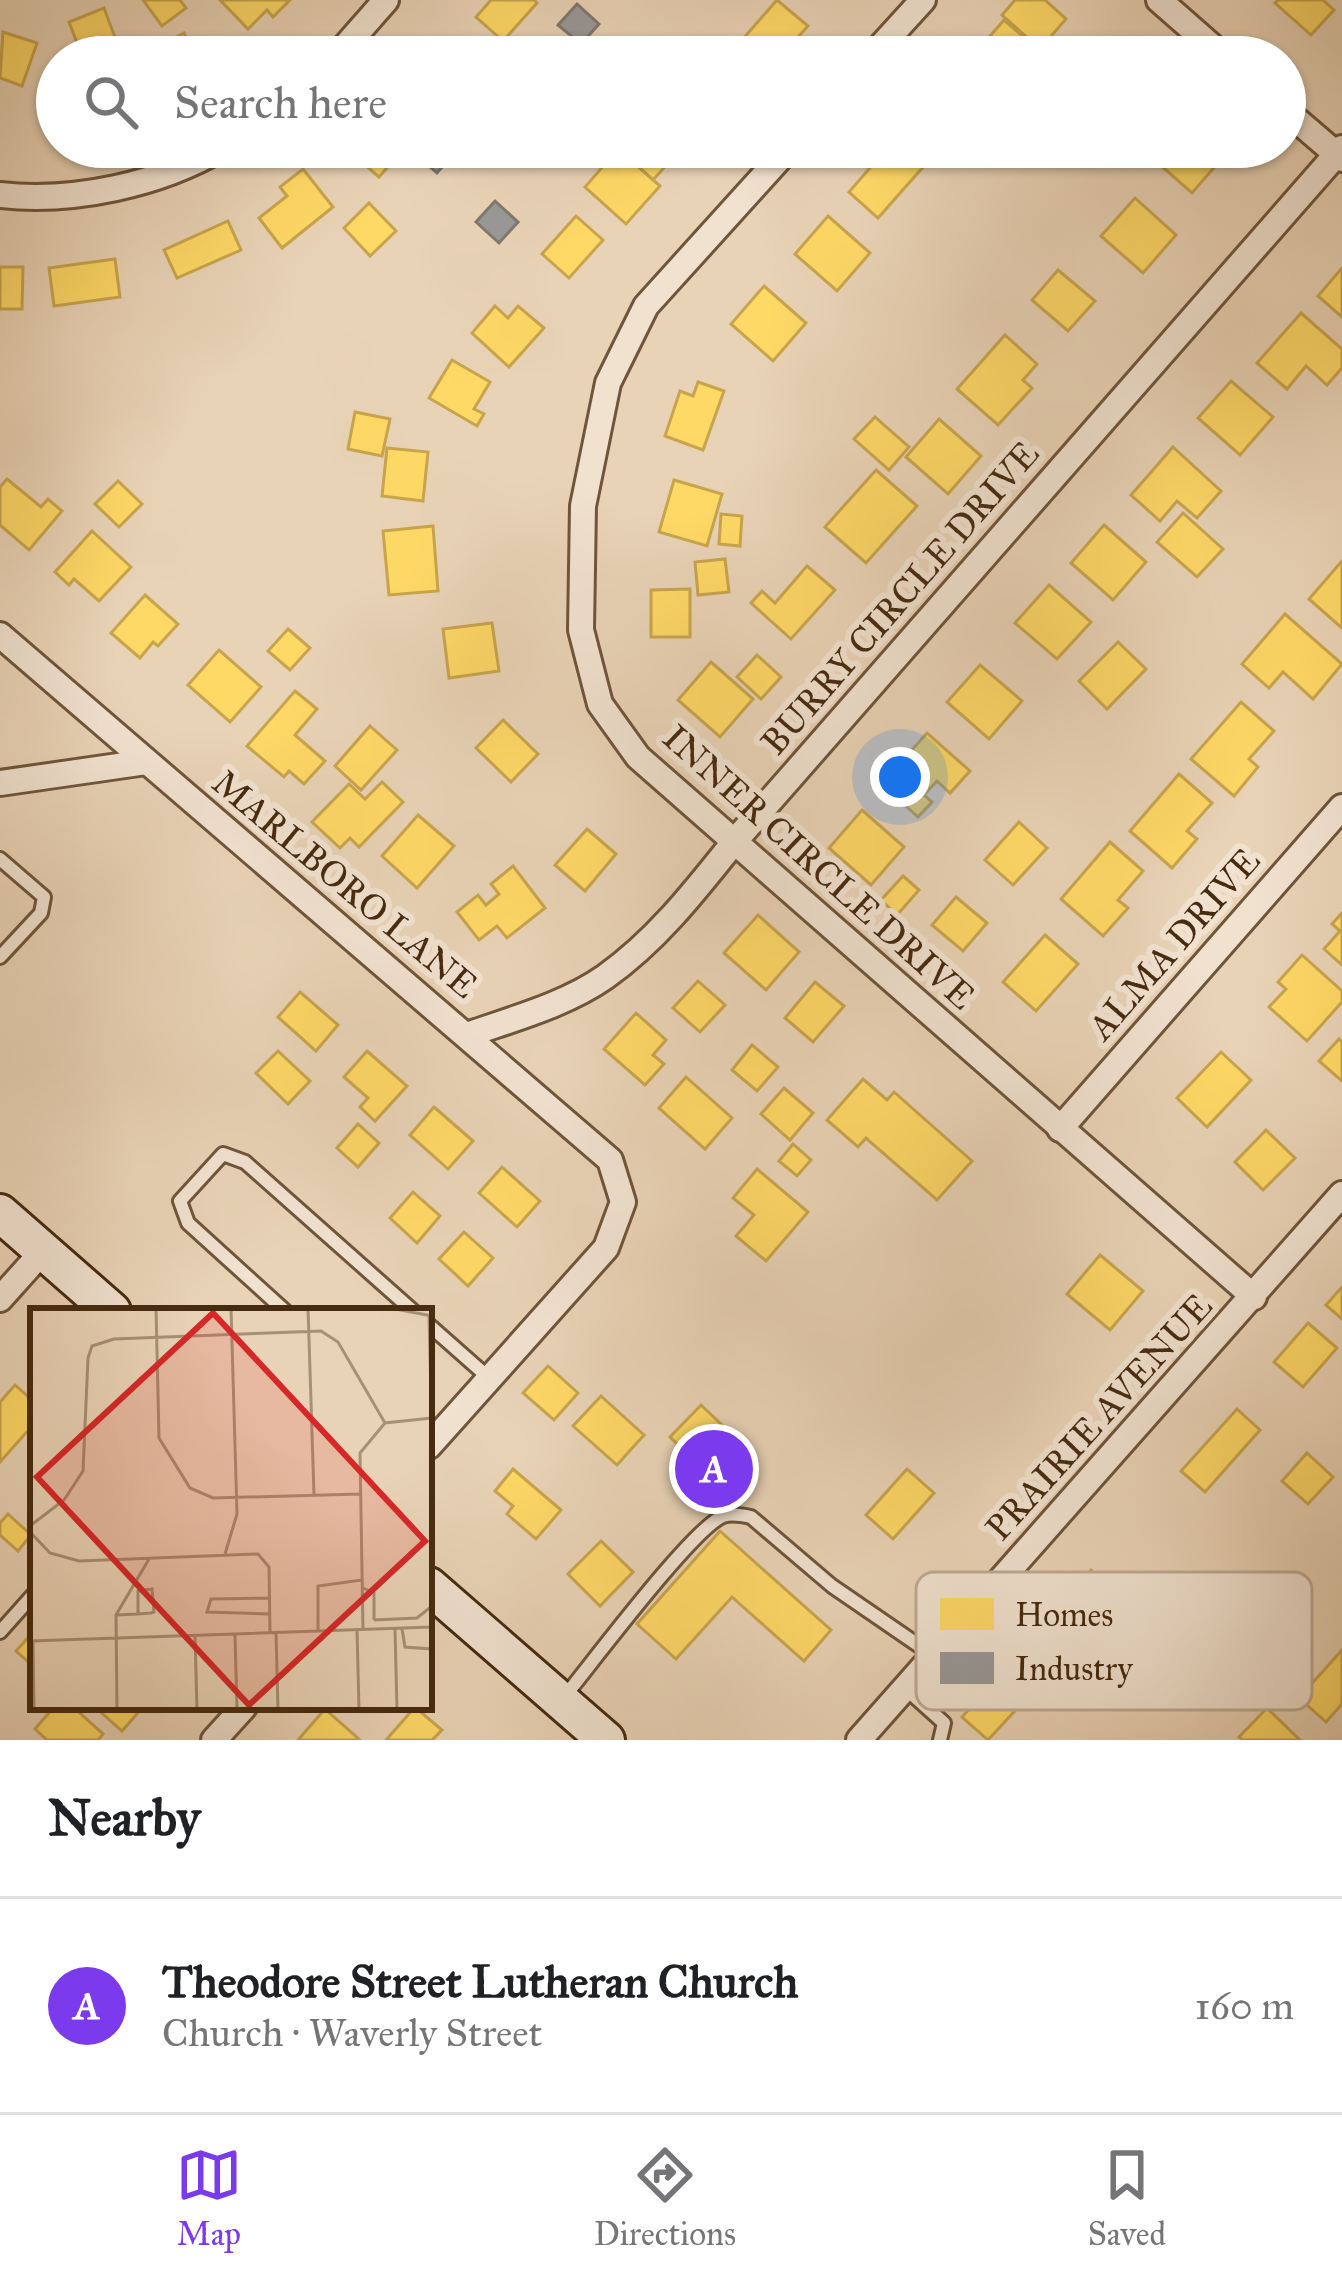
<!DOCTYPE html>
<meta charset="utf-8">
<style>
body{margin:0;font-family:"IM FELL Great Primer",serif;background:#f2f2f2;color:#202124}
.you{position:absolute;left:900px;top:777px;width:42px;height:42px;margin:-30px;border:9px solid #fff;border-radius:50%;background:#1a73e8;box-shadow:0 0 0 18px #1a73e833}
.badge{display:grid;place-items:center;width:78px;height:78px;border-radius:50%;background:#7c3aed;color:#fff;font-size:39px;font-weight:700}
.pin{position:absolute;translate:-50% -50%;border:6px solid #fff;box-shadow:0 3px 12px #0006}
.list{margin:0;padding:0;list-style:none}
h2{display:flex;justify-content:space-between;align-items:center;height:156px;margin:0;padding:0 48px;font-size:51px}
h2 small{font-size:39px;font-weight:400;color:#757577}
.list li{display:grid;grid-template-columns:78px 1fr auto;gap:36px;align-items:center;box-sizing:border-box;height:216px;padding:0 48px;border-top:3px solid #e0e0e0}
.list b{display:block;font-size:45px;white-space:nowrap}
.list p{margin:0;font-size:39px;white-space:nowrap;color:#757577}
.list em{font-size:39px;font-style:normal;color:#757577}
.icon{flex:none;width:66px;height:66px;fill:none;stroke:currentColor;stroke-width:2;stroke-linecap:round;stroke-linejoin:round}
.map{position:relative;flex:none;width:1342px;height:1740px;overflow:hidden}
.search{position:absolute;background:#fff;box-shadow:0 3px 9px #0004;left:36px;right:36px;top:36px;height:132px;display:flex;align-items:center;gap:30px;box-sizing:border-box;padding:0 42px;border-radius:66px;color:#757577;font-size:45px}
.sheet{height:372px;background:#fff}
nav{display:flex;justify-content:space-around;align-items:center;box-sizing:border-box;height:168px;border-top:3px solid #e0e0e0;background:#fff;font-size:33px;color:#757577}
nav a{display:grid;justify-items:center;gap:6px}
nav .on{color:#7c3aed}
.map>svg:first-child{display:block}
.homes{fill:#ffd966;stroke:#c8a54c;stroke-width:3}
.industry{fill:#999;stroke:#807870;stroke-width:3}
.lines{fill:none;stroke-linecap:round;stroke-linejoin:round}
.service-casing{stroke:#6f553a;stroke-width:18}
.minor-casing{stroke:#6f553a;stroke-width:30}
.secondary-casing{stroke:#462b10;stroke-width:42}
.service{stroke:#f1e2d0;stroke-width:12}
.minor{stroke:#f1e2d0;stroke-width:24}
.secondary{stroke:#f1e2d0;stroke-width:36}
.labels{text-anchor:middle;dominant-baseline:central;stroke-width:12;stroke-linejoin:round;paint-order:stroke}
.street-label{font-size:36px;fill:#462b10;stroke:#f1e2d0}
.inset-road{fill:none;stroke:#a89074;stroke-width:3}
.view{fill:#d62828;fill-opacity:0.15;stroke:#d62828;stroke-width:6}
.inset-edge{fill:none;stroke:#462b10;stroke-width:6}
.key{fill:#f1e2d0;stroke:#beab96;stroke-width:3}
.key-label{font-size:33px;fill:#462b10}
</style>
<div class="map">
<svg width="1342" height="1740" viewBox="0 0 1342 1740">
<rect width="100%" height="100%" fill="#e9d3b6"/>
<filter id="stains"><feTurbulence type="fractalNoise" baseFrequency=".00167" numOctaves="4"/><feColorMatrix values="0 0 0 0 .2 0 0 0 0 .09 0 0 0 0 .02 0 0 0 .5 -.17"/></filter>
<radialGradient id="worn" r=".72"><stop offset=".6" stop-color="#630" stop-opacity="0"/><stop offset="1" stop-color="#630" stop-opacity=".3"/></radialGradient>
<!-- homes -->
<g class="homes">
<path d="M143,0H180L186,8L162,26Z"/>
<path d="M220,0H290L273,17L267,10L248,29Z"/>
<path d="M491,0H534L537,3L503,41L476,17Z"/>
<path d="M777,0L808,26L780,57H727Z"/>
<path d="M1015,0H1045L1066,19L1040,49L1002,15Z"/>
<path d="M1278,0H1323L1334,10L1311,35L1275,3Z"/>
<path d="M104,8L116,40L81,53L69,22Z"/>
<path d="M1004,20L1029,42L1015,57H999L984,43Z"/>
<path d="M3,32L37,43L22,86L0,78Z"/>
<path d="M184,33L197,57H139Z"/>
<path d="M357,147H405L379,177L352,153Z"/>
<path d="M629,147H658L672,159L653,180L623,153Z"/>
<path d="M888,147H919L931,158L878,218L849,192Z"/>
<path d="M1158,147H1216L1225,155L1192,193L1150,156Z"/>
<path d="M618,149L660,186L626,224L585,187Z"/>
<path d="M303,169L333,207L282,248L259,218L287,196L280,187Z"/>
<path d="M1135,198L1176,235L1143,273L1101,236Z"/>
<path d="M369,203L396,231L370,256L344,228Z"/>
<path d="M576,216L603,240L569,278L542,254Z"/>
<path d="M828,216L870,253L837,291L795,254Z"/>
<path d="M228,221L241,250L177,278L164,250Z"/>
<path d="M115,259L120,297L54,306L49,268Z"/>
<path d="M0,267H23L22,309H0Z"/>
<path d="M1342,268V317L1318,296Z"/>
<path d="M1058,270L1095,301L1068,331L1032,300Z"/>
<path d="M764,286L806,323L773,361L731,324Z"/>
<path d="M495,306L508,318L518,306L544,328L509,367L472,333Z"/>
<path d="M1301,313L1342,349V368L1327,385L1306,366L1287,389L1257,363Z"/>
<path d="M1005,335L1037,364L1023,380L1032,388L998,425L957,389Z"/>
<path d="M452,360L490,382L474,409L484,414L477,426L429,398Z"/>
<path d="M1231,381L1273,417L1240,455L1198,418Z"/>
<path d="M698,382L724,391L703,450L665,436L680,391L693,396Z"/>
<path d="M355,412L390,419L382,456L348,449Z"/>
<path d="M875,417L909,447L889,470L854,439Z"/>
<path d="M939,419L981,456L948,494L906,457Z"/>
<path d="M1173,447L1221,491L1197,518L1177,501L1160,521L1131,495Z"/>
<path d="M387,448L428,452L423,501L382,496Z"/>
<path d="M876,470L917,506L866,563L825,527Z"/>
<path d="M7,479L41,507L48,499L62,511L29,550L0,525V487Z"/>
<path d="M674,480L722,494L707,546L659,532Z"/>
<path d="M118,481L142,504L119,527L95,504Z"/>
<path d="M1183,513L1223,549L1197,577L1157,542Z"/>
<path d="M721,514L742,516L740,546L719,544Z"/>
<path d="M1104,525L1146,562L1113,600L1071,563Z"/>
<path d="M433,526L438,591L389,595L383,531Z"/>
<path d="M92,531L131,567L99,601L74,579L69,585L55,572Z"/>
<path d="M725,559L729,592L698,595L695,562Z"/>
<path d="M1342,561V628L1309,599Z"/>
<path d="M807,566L835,590L791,639L751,603L762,591L775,603Z"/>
<path d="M1049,585L1091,622L1057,659L1015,623Z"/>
<path d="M690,589V637H651V590Z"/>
<path d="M145,595L178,624L158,646L153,642L140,658L111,633Z"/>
<path d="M1285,614L1342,664L1313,699L1283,672L1269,688L1242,664Z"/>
<path d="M492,623L499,671L449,678L443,629Z"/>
<path d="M288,629L310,648L290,670L268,651Z"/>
<path d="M1118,642L1146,669L1107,709L1079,681Z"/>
<path d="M219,650L261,687L230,722L188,685Z"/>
<path d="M757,655L781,677L761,699L737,677Z"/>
<path d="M711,662L753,699L720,737L678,700Z"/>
<path d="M980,665L1022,701L989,739L947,702Z"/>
<path d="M295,691L317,709L295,735L325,761L304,784L289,771L284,777L247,746Z"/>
<path d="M1241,702L1274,731L1249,759L1258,767L1234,796L1191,759Z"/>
<path d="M503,720L538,754L511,782L476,748Z"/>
<path d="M370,726L397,750L361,790L335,766Z"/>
<path d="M927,733L970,771L950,793L937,781L924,795L932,802L918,817L889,791L901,778L893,771Z"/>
<path d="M1179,774L1212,803L1187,831L1197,839L1172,868L1130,831Z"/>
<path d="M382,782L403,802L359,847L350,838L340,848L312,822L349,784L365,799Z"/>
<path d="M862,810L904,847L871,885L829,848Z"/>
<path d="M418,815L454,846L417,888L382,856Z"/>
<path d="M1019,822L1047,848L1013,885L985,860Z"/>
<path d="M587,829L616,854L585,891L555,865Z"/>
<path d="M1110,842L1143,871L1118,900L1128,908L1103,936L1061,899Z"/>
<path d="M513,866L545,908L507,938L497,926L479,940L457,912L478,895L486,905L499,894L491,884Z"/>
<path d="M903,876L919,890L897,915L881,900Z"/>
<path d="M956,897L987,923L963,951L932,925Z"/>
<path d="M1342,913V965L1324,949L1340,931L1332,924Z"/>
<path d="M758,915L799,952L766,990L724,953Z"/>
<path d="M1045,935L1078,964L1036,1011L1003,982Z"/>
<path d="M1302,955L1342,991V1002L1307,1041L1269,1007L1286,989L1278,982Z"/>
<path d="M698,981L725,1005L700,1032L673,1008Z"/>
<path d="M815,982L844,1006L813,1042L785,1018Z"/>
<path d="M300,992L338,1025L316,1051L278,1017Z"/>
<path d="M636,1013L666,1040L653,1055L664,1064L645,1085L604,1049Z"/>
<path d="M1339,1039L1342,1042V1081L1319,1061Z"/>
<path d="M752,1045L778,1067L757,1091L732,1070Z"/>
<path d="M278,1051L310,1081L288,1104L256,1073Z"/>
<path d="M367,1051L407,1086L375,1121L360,1107L368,1098L344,1077Z"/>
<path d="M1221,1052L1251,1080L1207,1127L1177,1098Z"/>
<path d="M686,1077L732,1118L705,1149L659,1108Z"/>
<path d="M863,1079L887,1100L894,1092L972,1161L937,1200L866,1138L858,1147L827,1120Z"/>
<path d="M784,1088L813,1113L790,1140L761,1114Z"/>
<path d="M434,1107L473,1141L448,1169L410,1135Z"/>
<path d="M358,1124L379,1143L358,1167L337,1148Z"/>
<path d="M1266,1130L1295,1158L1263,1190L1235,1162Z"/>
<path d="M793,1144L811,1160L797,1176L779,1161Z"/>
<path d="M502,1167L540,1201L517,1227L479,1193Z"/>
<path d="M757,1169L808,1212L766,1261L736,1236L754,1215L733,1198Z"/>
<path d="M413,1192L440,1216L417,1243L390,1218Z"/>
<path d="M464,1232L493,1258L468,1286L439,1259Z"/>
<path d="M1100,1255L1143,1291L1110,1330L1067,1294Z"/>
<path d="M1342,1287V1319L1326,1305Z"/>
<path d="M1308,1323L1337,1348L1303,1387L1274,1362Z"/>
<path d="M548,1366L578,1393L554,1420L523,1393Z"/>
<path d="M15,1385L33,1401V1425L0,1462V1402Z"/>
<path d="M601,1396L644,1435L617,1465L573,1426Z"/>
<path d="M701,1405L740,1442L708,1474L670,1437Z"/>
<path d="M1237,1409L1260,1430L1205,1492L1181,1471Z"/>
<path d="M1307,1453L1333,1477L1308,1504L1282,1481Z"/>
<path d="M513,1469L561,1510L536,1539L507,1514L513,1506L495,1491Z"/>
<path d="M907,1469L934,1493L893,1539L866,1515Z"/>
<path d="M8,1514L31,1535L18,1551L0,1535V1523Z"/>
<path d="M720,1531L831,1630L804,1661L732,1597L676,1659L637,1624Z"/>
<path d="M601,1541L633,1572L600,1606L568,1574Z"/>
<path d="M1091,1570L1118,1594L1061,1658L1034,1635Z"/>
<path d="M33,1632V1666L16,1651Z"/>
<path d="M1342,1650V1704L1326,1722L1299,1698Z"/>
<path d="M1019,1653L1046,1677L988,1740L962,1717Z"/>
<path d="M54,1707H73L103,1734L98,1740H47L35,1729Z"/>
<path d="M95,1707H143L122,1731Z"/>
<path d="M415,1707L442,1730L432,1740H386Z"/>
<path d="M1267,1708L1300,1740H1243L1239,1737Z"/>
<path d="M325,1709L360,1740H298Z"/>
</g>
<!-- industry -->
<g class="industry">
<path d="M577,4L599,24L581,44L558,25Z"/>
<path d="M419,147H450L455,152L437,173L414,153Z"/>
<path d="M495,201L518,222L499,243L476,222Z"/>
</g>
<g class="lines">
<!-- service casing -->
<g class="service-casing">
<g id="service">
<path d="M0,859L44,897L41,913L0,957"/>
<path d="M285,1311L188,1223L180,1201L223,1154L245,1162L413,1311"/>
<path d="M429,1325L489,1378"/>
<path d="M0,1632L33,1595"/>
<path d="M905,1688L944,1723L940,1740"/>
<path d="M565,1696C592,1663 693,1528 723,1516C731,1513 742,1515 751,1517L832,1586L934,1656"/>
</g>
</g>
<!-- minor casing -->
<g class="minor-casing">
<g id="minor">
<path d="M1159,0L1224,57"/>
<path d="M336,57L386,0"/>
<path d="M871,57L923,0"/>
<path d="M1285,110L1342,159"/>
<path d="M790,147L646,306L608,383L583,506L581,630L600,704L638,757L1254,1297"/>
<path d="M0,195C73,203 159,185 223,147"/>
<path d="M0,635L610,1160L623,1202L606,1248L429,1446"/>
<path d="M0,783L146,762"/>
<path d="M467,1035C512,1019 565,1005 605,977C656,941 695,891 734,842L1342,148"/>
<path d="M1060,1129L1342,807"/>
<path d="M0,1299L43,1251"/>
<path d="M214,1740L244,1707"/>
<path d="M859,1740L1342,1194"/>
</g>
</g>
<!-- secondary casing -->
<g class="secondary-casing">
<g id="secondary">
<path d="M0,1213L112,1311"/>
<path d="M429,1586L606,1740"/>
</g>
</g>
<!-- service -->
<use href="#service" class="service"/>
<!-- minor -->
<use href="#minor" class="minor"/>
<!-- secondary -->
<use href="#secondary" class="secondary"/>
</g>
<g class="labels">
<!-- street labels -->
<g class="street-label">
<text transform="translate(900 598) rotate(-49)">BURRY CIRCLE DRIVE</text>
<text transform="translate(819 867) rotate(42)">INNER CIRCLE DRIVE</text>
<text transform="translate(345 884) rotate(40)">MARLBORO LANE</text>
<text transform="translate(1174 944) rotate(-49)">ALMA DRIVE</text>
<text transform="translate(1099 1417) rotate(-48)">PRAIRIE AVENUE</text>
</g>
</g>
<!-- overview -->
<g transform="translate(30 1308)">
<rect width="402" height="402" fill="#e9d3b6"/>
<path class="inset-road" d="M126,0L129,130L160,180L183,190L330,186M278,0L284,187M360,0L402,8M399,8L402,126M0,218L34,192L53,163L58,50L62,38L84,31L291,23L308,34L355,115M0,224L20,245L49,253L228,246L239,259L240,325M195,246L207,206L201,0M333,280L344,285V312M239,290L181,291L177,304L240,306M86,307L108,306L121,305L124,304L122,281L108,283V306M344,312L387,310L402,298M365,321L367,402M372,321L375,339L402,341M327,322L329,402M333,322L330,145L355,115L402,110M288,323V278L332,272M246,325L248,402M205,327L207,402M165,328L167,402M0,333L402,319M3,333L4,402M87,402L86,307L119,251"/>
<path class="view" d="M183,5L395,233L219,397L7,169Z"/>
<rect width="402" height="402" class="inset-edge"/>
</g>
<!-- legend -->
<rect x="916" y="1572" width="396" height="138" rx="18" class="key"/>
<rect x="940" y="1598" width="54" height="32" fill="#ffd966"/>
<rect x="940" y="1652" width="54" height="32" fill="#999"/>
<g class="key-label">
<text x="1015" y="1626">Homes</text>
<text x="1015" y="1680">Industry</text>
</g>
<rect width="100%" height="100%" filter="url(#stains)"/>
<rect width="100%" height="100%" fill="url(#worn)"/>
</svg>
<div class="you"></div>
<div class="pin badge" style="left:714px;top:1469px">A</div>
<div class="search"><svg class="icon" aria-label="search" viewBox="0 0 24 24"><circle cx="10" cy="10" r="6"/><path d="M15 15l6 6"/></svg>Search here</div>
</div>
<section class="sheet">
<h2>Nearby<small></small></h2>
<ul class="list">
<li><span class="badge">A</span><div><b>Theodore Street Lutheran Church</b><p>Church · Waverly Street</p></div><em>160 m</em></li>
</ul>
</section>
<nav>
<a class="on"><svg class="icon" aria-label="map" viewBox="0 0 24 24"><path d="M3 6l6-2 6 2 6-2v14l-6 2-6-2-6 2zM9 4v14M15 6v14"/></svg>Map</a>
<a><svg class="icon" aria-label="directions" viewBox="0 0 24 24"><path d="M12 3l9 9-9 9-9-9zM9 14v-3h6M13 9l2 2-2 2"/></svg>Directions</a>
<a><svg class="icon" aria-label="saved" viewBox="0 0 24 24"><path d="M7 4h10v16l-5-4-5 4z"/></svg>Saved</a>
</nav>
